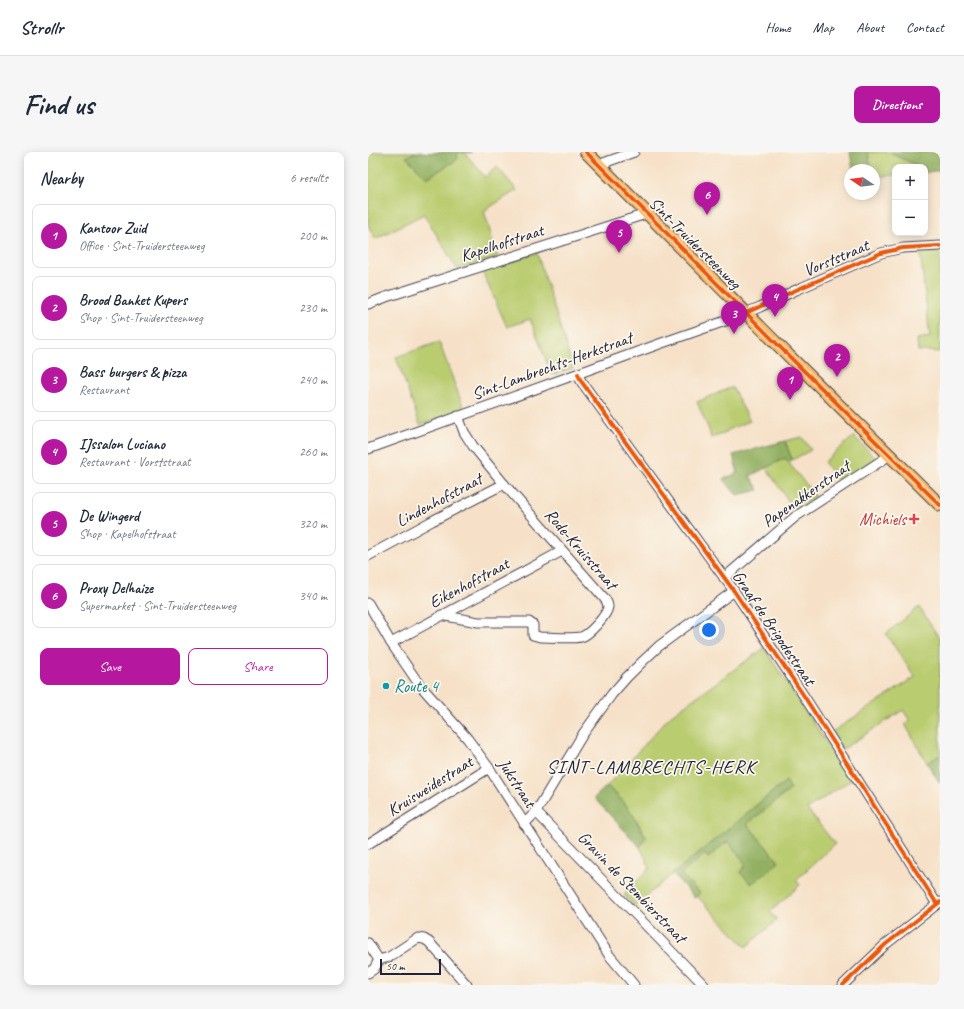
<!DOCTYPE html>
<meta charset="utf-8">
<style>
body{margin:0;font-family:Caveat,sans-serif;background:#f6f6f7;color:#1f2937}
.controls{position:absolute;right:12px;top:12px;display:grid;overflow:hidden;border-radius:8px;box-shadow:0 2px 10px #0003}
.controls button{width:36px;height:36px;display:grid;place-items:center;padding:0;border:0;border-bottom:1px solid #e0e1e3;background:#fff;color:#1f2937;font:20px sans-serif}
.compass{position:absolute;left:476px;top:12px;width:36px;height:36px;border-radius:50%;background:#fff;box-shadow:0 2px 10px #0003;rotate:283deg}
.scale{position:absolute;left:12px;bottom:10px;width:61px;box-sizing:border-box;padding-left:4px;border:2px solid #22223b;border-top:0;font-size:11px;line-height:14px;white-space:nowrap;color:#22223b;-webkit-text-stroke:3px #fbf7ec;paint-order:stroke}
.you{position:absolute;left:341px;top:478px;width:14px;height:14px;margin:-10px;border:3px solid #fff;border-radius:50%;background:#1a73e8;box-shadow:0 0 0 6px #1a73e833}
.badge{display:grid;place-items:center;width:26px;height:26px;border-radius:50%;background:#b5179e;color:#fff;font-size:13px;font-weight:700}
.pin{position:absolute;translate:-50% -33px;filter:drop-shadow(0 1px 2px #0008)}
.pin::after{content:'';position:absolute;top:21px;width:14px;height:12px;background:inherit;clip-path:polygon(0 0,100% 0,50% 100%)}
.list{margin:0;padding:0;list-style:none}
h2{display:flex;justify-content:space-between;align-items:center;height:52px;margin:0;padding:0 16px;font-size:17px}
h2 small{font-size:13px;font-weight:400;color:#747a83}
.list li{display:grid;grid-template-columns:26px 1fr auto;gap:12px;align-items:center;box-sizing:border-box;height:64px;margin:0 8px 8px;padding:0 8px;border:1px solid #e0e1e3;border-radius:8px}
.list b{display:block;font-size:15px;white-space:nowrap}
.list p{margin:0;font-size:13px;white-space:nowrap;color:#747a83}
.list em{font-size:13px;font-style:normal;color:#747a83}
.actions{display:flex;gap:8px;padding:12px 16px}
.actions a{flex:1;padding:9px 0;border:1px solid #b5179e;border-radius:8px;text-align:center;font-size:14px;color:#b5179e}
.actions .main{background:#b5179e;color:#fff}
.map{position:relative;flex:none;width:572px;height:833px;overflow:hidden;border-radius:8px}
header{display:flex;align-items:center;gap:24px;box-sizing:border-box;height:56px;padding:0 20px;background:#fff;border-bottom:1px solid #e0e1e3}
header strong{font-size:19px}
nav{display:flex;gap:22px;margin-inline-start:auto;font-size:14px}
.intro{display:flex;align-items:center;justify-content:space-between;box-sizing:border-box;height:96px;padding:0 24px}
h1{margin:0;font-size:28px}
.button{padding:10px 18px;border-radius:8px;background:#b5179e;color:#fff;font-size:14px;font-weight:700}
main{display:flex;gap:24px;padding:0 24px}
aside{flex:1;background:#fff;border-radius:8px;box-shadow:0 2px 10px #0003}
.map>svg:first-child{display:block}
.green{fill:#bacc6f;stroke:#6e7755}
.forest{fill:#93b062;stroke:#5a694e}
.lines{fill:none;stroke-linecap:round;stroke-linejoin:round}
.minor-casing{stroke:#423f50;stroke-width:11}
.major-casing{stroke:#423f50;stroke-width:14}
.minor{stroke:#fff;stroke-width:9}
.major{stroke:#f9be6d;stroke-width:12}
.cycleway-casing{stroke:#fbf7ec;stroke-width:6}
.cycleway{stroke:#e8590c;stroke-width:4}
.health-dot{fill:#e0444e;stroke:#fbf7ec;stroke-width:1.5}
.culture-dot{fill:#0f9aa8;stroke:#fbf7ec;stroke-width:1.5}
.labels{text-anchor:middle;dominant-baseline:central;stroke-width:3.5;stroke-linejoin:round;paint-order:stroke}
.street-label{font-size:17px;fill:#22223b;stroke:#fbf7ec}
.health-label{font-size:17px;fill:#be3a42;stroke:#fbf7ec;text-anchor:end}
.culture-label{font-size:17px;fill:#0d838f;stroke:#fbf7ec;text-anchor:start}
.quarter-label{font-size:19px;letter-spacing:1px;fill:#22223b;stroke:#fbf7ec}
</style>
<header>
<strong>Strollr</strong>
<nav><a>Home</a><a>Map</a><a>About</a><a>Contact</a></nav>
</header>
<div class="intro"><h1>Find us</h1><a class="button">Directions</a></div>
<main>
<aside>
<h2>Nearby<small>6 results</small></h2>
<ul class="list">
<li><span class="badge">1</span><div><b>Kantoor Zuid</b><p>Office · Sint-Truidersteenweg</p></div><em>200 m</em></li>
<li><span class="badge">2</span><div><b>Brood Banket Kupers</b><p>Shop · Sint-Truidersteenweg</p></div><em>230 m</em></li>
<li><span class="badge">3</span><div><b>Bass burgers &amp; pizza</b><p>Restaurant</p></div><em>240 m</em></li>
<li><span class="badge">4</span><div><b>IJssalon Luciano</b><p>Restaurant · Vorststraat</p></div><em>260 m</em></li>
<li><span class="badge">5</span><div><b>De Wingerd</b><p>Shop · Kapelhofstraat</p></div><em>320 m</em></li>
<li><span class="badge">6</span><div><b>Proxy Delhaize</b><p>Supermarket · Sint-Truidersteenweg</p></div><em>340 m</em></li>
</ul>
<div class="actions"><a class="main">Save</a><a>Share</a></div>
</aside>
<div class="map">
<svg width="572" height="833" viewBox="0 0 572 833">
<rect width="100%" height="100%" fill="#fbf7ec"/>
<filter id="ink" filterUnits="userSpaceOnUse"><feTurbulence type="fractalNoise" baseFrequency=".025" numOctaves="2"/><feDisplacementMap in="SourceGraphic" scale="8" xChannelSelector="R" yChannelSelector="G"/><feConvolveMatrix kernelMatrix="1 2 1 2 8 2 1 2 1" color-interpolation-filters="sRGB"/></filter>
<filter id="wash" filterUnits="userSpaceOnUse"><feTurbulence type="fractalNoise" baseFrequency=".012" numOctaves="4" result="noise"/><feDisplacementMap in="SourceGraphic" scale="16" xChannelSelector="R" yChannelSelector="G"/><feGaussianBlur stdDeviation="0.9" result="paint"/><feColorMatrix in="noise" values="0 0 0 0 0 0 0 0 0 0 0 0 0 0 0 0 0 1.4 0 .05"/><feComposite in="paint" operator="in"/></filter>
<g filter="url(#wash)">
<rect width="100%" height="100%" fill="#f6e1c8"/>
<!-- green -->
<g class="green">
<path d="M0,0H48L38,6L90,0L97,1L117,25L129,15L149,38L116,59L130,106L89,117L56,62L7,87L0,73V6L1,5Z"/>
<path d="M500,0H524L526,3L551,14V15H527V23L506,25V18H503Z"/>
<path d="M552,100H572V200L550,199L549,187L562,185Z"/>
<path d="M169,101L205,216L184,223L162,167L139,175L114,119Z"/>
<path d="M71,190L96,257L52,273L28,205Z"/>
<path d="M364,235L382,269L358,279V281L343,286L341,278L329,250Z"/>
<path d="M486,284L508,307L472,332L456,310Z"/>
<path d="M434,285L443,298L424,308L417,289Z"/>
<path d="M417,306L447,344L428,360L398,316Z"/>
<path d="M551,455L572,487V603L559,611L537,572L542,569L535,558L475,597L464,580L547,525L518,482Z"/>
<path d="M396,496L483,628L439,657L467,692L428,728L432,733L402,760L409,768L378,795L329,744L332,741L312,722L337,702L340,705L360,689L379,713L411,710L379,672L423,637L414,632L266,754L256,743L282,716L272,695L278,685L267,666L255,649L239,634L302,564Z"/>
</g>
<!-- forest -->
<g class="forest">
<path d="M48,0L69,1V0H104L102,1L90,0L89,8L59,26L38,5Z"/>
<path d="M482,0H500L503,18H485Z"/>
<path d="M524,0H572V18L557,21V15H551V14L526,3Z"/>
<path d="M417,289L424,308L421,310L417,306L382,324L391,338L369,343L355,327L370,321L365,303Z"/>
<path d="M572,603V631L559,611Z"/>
<path d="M418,629L423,637L379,672L411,710L383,732L372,720L378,713L360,689L340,706L337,702L313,722L332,741L327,746L305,722Z"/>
<path d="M239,634L255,649L267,666L278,685L272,695L226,646Z"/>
</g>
</g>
<g filter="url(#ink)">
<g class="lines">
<!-- minor casing -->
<g class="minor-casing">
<g id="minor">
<path d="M230,13L266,0"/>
<path d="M0,152L18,145L278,62"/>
<path d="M210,222L213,229L366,439L434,541L569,752"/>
<path d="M0,297L195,227L294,191L363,167L392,155L428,138L513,101L535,96L572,94"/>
<path d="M0,404L64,369L136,332"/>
<path d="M356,426L427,365L522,303"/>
<path d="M0,451L23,491L51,532L99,586L121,616L241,803L266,833"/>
<path d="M73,463L110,470H161L165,473V483L172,485C186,485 200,487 213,485C221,483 239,463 240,455C240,452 239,450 237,447L136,332L105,294L96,280L90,264"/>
<path d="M23,491L194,399"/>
<path d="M168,660L336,833"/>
<path d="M156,672L168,660L215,582L244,542L259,525L275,509L291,494L366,439"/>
<path d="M0,692L121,616"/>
<path d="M0,791L11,808"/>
<path d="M0,821L6,817L11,808L21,805L50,786L56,787L61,790L99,833"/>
<path d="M475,833L518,792L572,750"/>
</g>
</g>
<!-- major casing -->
<g class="major-casing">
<path id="major" d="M218,0L424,207L572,353"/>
</g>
<!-- minor -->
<use href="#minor" class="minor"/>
<!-- major -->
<use href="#major" class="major"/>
<!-- cycleway casing -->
<g class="cycleway-casing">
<g id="cycleway">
<path d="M218,0L424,207L572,353"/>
<path d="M378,161L428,138L513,101L535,96L572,94"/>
<path d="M210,222L213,229L366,439L434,541L569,752"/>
<path d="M475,833L518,792L572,750"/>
</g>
</g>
<!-- cycleway -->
<use href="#cycleway" class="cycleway"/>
</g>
</g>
<!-- markers -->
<path class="health-dot" d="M544 361h4v4h4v4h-4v4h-4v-4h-4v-4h4z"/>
<circle class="culture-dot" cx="18" cy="534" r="4"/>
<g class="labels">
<!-- street labels -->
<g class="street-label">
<text transform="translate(134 91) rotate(-18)">Kapelhofstraat</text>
<text transform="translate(327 91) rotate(45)">Sint-Truidersteenweg</text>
<text transform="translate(468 106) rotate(-23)">Vorststraat</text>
<text transform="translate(184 214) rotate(-20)">Sint-Lambrechts-Herkstraat</text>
<text transform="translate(438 342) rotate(-35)">Papenakkerstraat</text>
<text transform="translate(71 348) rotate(-28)">Lindenhofstraat</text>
<text transform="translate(213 397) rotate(49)">Rode-Kruisstraat</text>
<text transform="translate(101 431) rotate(-28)">Eikenhofstraat</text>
<text transform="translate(406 476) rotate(56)">Graaf de Brigodestraat</text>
<text transform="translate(149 631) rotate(57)">Jukstraat</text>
<text transform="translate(62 634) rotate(-32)">Kruisweidestraat</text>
<text transform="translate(264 735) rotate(46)">Gravin de Stembierstraat</text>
</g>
<!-- health labels -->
<g class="health-label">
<text x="538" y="367">Michiels</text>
</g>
<!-- culture labels -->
<g class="culture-label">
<text x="26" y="534">Route 4</text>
</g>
<!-- quarter labels -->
<g class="quarter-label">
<text x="283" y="615">SINT-LAMBRECHTS-HERK</text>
</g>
</g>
</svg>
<div class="controls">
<button>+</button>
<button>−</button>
</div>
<svg class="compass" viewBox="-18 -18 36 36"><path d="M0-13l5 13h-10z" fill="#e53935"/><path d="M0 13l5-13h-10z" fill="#747a83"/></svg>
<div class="scale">50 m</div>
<div class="you"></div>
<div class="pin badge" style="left:422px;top:248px">1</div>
<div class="pin badge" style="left:469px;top:225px">2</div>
<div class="pin badge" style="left:366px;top:182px">3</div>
<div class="pin badge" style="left:407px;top:165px">4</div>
<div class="pin badge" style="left:251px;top:101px">5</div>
<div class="pin badge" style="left:339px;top:63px">6</div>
</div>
</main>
